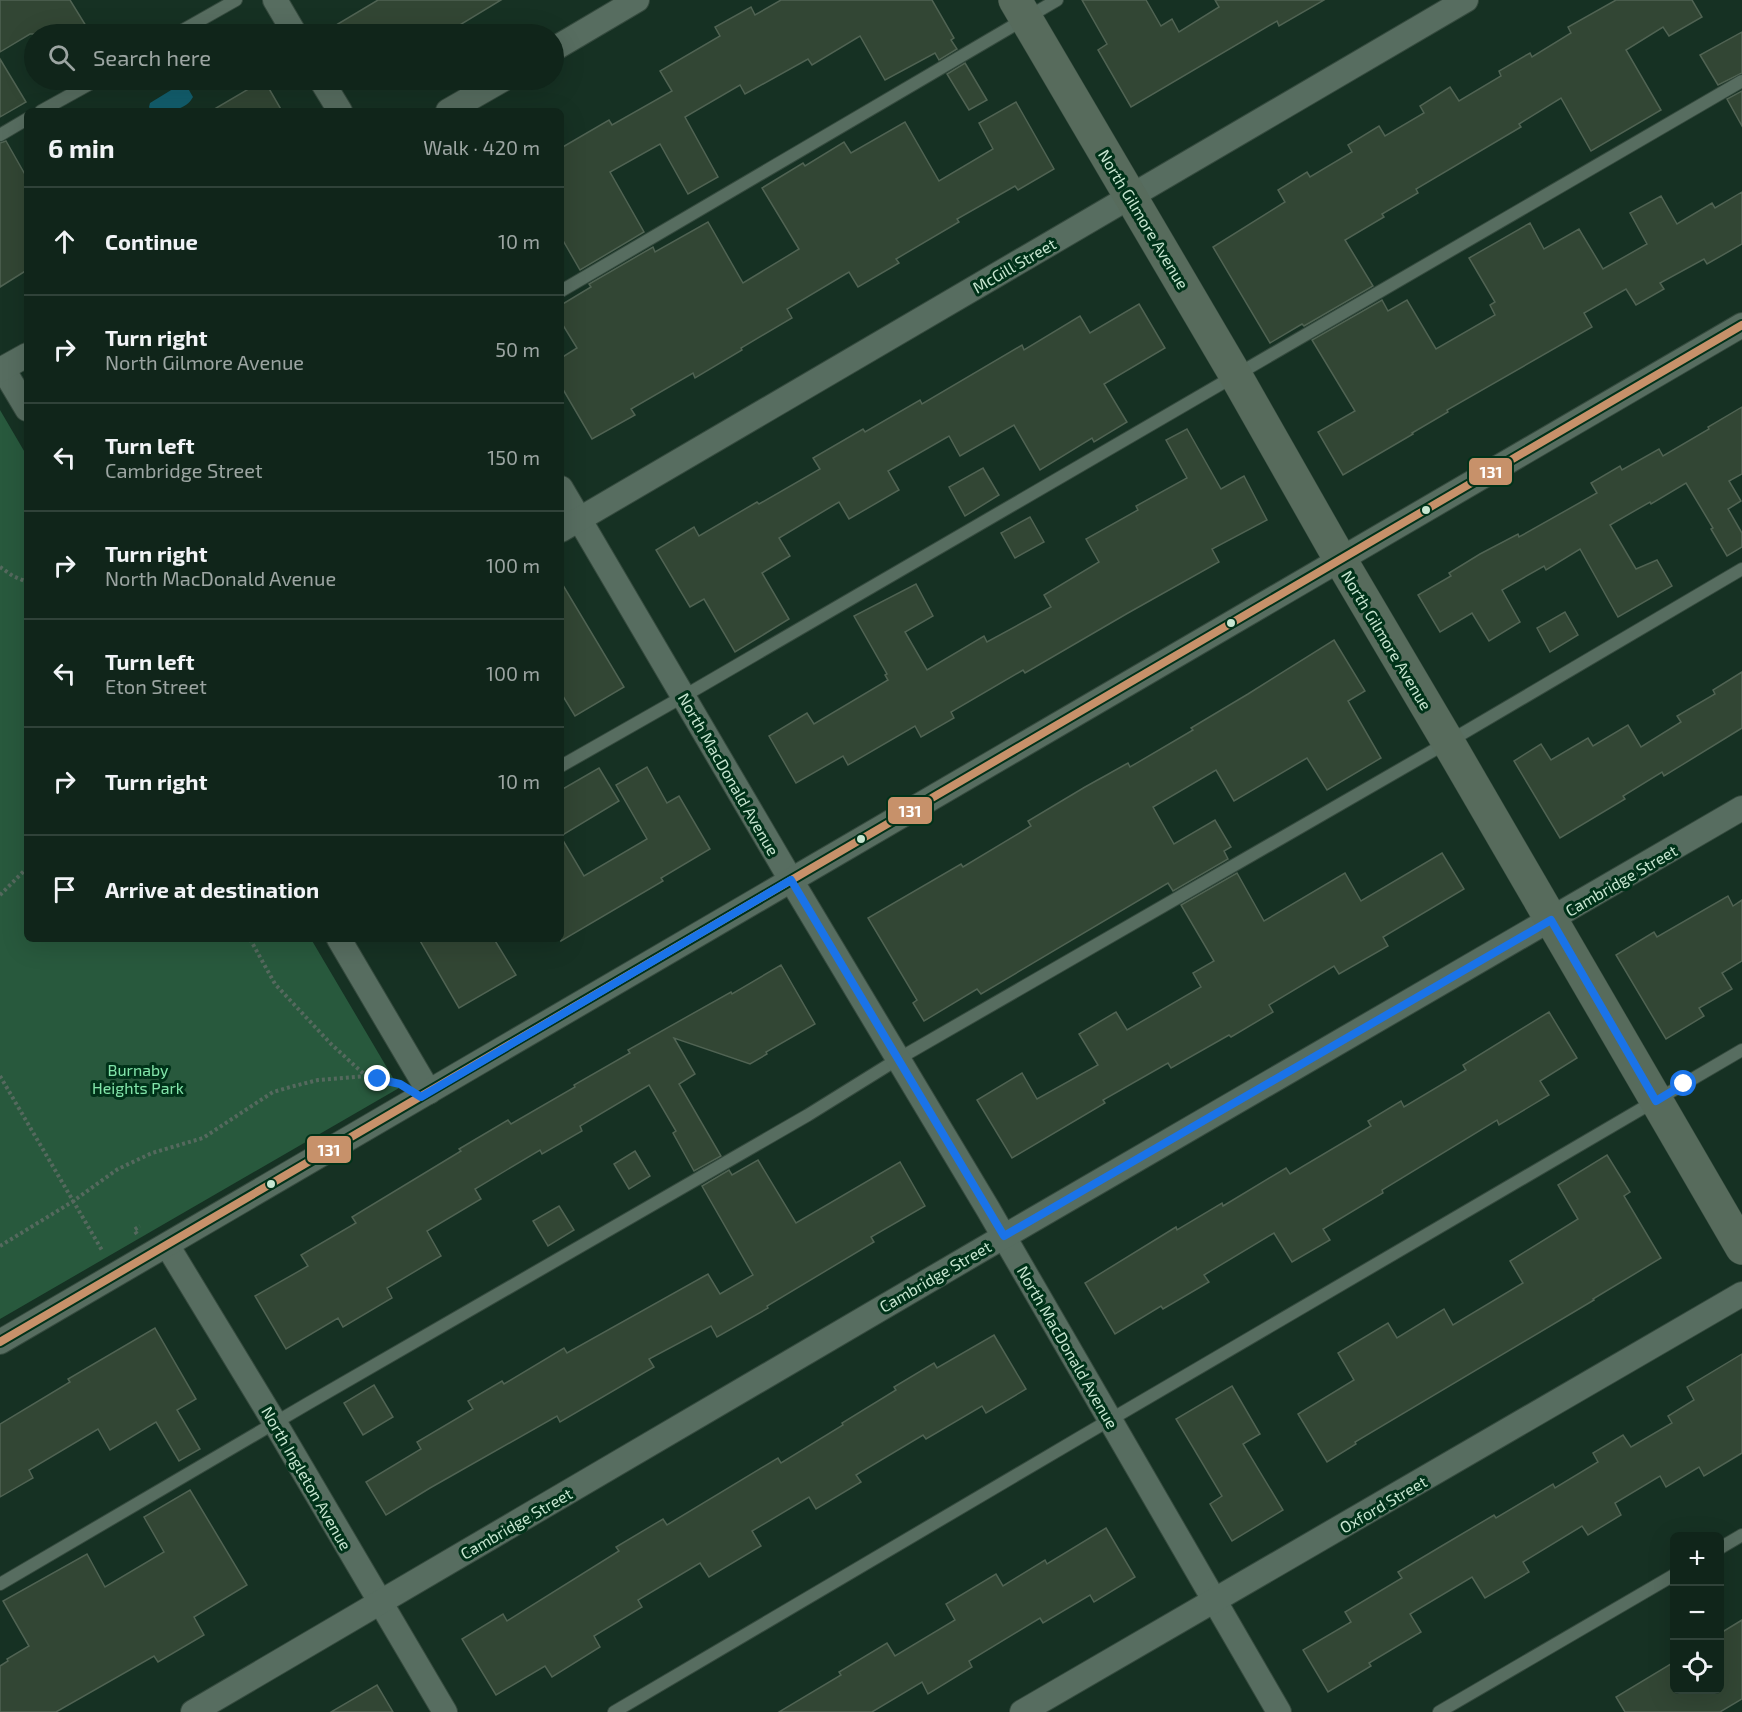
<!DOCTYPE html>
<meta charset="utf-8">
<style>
body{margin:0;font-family:"Exo 2",sans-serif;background:#1e3127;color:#f1f3f6}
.controls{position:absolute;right:18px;bottom:18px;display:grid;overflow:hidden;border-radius:9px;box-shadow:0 6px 24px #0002}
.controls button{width:54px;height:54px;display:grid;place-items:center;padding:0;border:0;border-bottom:2px solid #304239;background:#10251a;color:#f1f3f6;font:30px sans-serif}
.stop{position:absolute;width:18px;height:18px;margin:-14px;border:4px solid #1a73e8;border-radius:50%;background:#fff}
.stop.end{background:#1a73e8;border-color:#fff;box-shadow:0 2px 6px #0008}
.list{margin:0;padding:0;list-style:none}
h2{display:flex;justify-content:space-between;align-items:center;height:78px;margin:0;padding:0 24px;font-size:26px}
h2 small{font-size:20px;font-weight:400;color:#9ca5a2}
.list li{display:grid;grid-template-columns:39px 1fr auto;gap:18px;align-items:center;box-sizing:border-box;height:108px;padding:0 24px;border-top:2px solid #304239}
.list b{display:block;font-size:22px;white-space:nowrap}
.list p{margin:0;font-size:20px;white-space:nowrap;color:#9ca5a2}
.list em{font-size:20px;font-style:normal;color:#9ca5a2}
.icon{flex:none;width:33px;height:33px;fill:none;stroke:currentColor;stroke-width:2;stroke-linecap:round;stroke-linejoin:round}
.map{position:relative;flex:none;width:1742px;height:1712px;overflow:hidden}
.search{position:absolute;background:#10251a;box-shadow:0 6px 24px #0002;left:24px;top:24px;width:540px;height:66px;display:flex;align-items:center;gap:15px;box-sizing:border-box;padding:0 21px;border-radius:33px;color:#9ca5a2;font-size:22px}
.panel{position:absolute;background:#10251a;box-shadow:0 6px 24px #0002;left:24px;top:108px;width:540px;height:834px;border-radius:9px}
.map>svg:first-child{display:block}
.green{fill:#28593d}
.water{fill:#135f6e}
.building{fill:#324634;stroke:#506353;stroke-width:1.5}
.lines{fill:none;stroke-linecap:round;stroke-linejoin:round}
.lane-casing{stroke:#354a3e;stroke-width:14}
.street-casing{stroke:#354a3e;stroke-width:26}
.secondary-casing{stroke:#354a3e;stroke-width:34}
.path{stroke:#55695e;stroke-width:4;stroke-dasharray:3 3;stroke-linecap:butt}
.lane{stroke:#576d60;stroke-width:12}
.street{stroke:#576d60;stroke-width:24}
.secondary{stroke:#576b5c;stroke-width:33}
.bus-1-casing{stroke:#003219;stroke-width:12}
.bus-1{stroke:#c7916a;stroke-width:8}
.route{stroke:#1a73e8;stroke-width:8}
.bus-dot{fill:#c7e6d1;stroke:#003219;stroke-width:2}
.labels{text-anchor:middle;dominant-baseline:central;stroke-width:6;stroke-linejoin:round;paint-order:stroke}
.street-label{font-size:16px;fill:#c7e6d1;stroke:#003219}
.park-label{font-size:16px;fill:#82e5aa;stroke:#003219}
.line-badge{stroke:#003219;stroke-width:2}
.badge-label{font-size:16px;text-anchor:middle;font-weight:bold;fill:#fff}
</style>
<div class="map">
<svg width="1742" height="1712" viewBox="0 0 1742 1712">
<rect width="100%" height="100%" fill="#163123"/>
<!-- green -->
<path class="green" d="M0,410L27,456V939H311L399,1088L0,1319Z"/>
<!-- water -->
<path class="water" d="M181,84L186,85L193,97C185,112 166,111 151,111L149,107L150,103Z"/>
<!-- building -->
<g class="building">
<path d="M0,0H70L91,34H30L0,52Z"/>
<path d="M378,0H501L445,34H321Z"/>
<path d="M781,0H932L954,38L951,40L957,49L939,60L935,53L885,80L860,36L812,65L808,59L745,94L740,85L685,117L718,177L688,194L660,144L610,172L644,232L580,270L561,237V148L609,120L612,125L672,91L660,71L720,36L715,27L751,7L755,15Z"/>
<path d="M1082,0H1146L1161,26L1172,19L1179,32L1219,7L1215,0H1324L1279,26L1277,21L1131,107L1098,50L1107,44Z"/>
<path d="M1616,0H1692L1702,17L1669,36L1663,27L1626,50L1661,110L1591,151L1561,98L1519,124L1521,127L1416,189L1418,193L1382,214L1384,217L1345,240L1373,286L1304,326L1302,324L1270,343L1213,247L1285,202L1278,190L1307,172L1310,177L1352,152L1348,145L1379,126L1385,136L1424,113L1420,106L1450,87L1459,101L1501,76L1499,71L1530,53L1532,57L1571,33L1568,27Z"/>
<path d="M1742,32V73L1718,85L1700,55Z"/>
<path d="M0,59L26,102L0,117Z"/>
<path d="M965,63L987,100L969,110L947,74Z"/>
<path d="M264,80L282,111H211Z"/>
<path d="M1742,91V126L1727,99Z"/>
<path d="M1016,102L1054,169L1018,190L1015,186L957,219L959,222L896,259L899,263L858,287L849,272L787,309L792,318L741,348L742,350L695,378L693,373L631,409L635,415L592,439L561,386V358L577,348L561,322V305L591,287L589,284L653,247L655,252L708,222L743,283L799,249L762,188L803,163L805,166L844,142L851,153L905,122L939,181L993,149L979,123Z"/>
<path d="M6,141L27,178V270L0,287V143Z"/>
<path d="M1742,192V244L1707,264L1704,259L1660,283L1664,289L1636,305L1626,289L1584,313L1592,327L1447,410L1448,412L1412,433L1413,434L1343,475L1318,432L1355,411L1312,340L1382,300L1388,311L1407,300L1436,349L1495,315L1490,305L1495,302L1469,258L1530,223L1544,249L1579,229L1603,269L1647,244L1630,213L1661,196L1677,224L1712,203L1715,208Z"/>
<path d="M1139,304L1165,348L1104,384L1127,422L1094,442L1092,438L1040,470L1014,425L960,456L949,436L888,471L899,490L849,519L839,502L779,538L790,556L762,573L789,619L735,652L704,599L690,607L656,550L694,527L699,536L757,502L759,504L820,469L813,458L863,429L865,432L920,400L922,404L1022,345L1024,350L1080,316L1090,333Z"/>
<path d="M1742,407V474L1729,481L1741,501L1728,509L1742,533V547L1727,556L1711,529L1713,528L1686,483L1651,504L1650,502L1610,525L1636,569L1657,560L1672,586L1618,617L1580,549L1546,570L1544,566L1502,590L1520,622L1489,641L1472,613L1440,632L1418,595L1451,576L1449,573L1480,554L1518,534L1519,537L1597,493L1591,483L1620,466L1622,470L1659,449L1663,456L1709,429L1708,427Z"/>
<path d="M1187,429L1221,489L1244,476L1267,520L1212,549L1219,562L1128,613L1025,673L1023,670L951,712L954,718L921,737L915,726L848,765L843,756L796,783L769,736L807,713L814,724L888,680L885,675L887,674L854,616L916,584L933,616L905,632L927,670L984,636L987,642L1051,607L1044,595L1099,562L1086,539L1138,510L1136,506L1187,478L1166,440Z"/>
<path d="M983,468L999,495L965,516L949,487Z"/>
<path d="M1030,517L1044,542L1015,558L1001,533Z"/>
<path d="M561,582L624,687L575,716L561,693Z"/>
<path d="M1565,612L1578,635L1550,652L1537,628Z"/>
<path d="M1334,640L1365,691L1348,701L1381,758L1327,790L1307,758L1234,801L1216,770L1153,807L1174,844L1215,820L1231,847L1224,851L1228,859L1173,891L1168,883L981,994L977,989L924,1021L913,1003L917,1000L868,918L961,864L963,867L1031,826L1028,821L1085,787L1128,763L1130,767L1193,730L1191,728L1248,694Z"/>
<path d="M1742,672V728L1664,776L1662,772L1623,796L1625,799L1560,838L1514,761L1541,744L1551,760L1588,738L1593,746L1628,725L1641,747L1681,722L1677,716L1715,694L1713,690Z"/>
<path d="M647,767L667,803L679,796L710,849L661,878L663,881L561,941V837L584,876L647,839L616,785Z"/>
<path d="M599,768L619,801L561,836V790Z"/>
<path d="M1442,853L1464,889L1383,937L1388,946L1339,974L1334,966L1269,1005L1273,1012L1231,1037L1229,1035L1171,1068L1168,1063L1103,1100L1105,1103L1012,1158L977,1100L1022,1073L1037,1099L1098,1065L1079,1034L1116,1012L1127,1030L1201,987L1193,973L1214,961L1181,905L1237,873L1264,921L1345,873L1361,901Z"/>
<path d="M1728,896L1733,906L1742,900V961L1722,973L1732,989L1699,1008L1704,1016L1666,1039L1616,955L1654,932L1657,937Z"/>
<path d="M419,939H494L516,975L459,1008Z"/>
<path d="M781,965L815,1024L766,1052L767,1054L750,1064L674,1038L695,1074L679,1084L721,1156L694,1171L673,1133L676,1131L649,1085L580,1126L582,1131L542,1154L540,1150L475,1189L481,1199L427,1231L441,1256L387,1288L392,1298L343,1327L338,1318L286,1349L255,1296L308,1266L301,1255L356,1223L352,1217L461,1151L459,1149L508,1120L511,1124L575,1087L574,1085L630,1053L628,1050L731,992L732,994Z"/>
<path d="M1549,1012L1577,1058L1540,1081L1549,1095L1499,1125L1497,1120L1382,1190L1383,1193L1323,1229L1330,1240L1292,1262L1274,1233L1204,1275L1209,1282L1163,1309L1161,1306L1115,1334L1085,1283L1176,1227L1177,1230L1222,1203L1223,1206L1286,1168L1290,1174L1371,1126L1368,1121L1401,1101L1404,1107L1466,1070L1463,1065Z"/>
<path d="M635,1151L650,1176L629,1189L614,1164Z"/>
<path d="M1607,1155L1630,1192L1624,1196L1661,1258L1593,1299L1594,1300L1355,1442L1356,1444L1327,1462L1298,1414L1354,1380L1338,1353L1388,1323L1397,1338L1444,1309L1453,1325L1523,1283L1510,1261L1578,1219L1558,1185Z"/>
<path d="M758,1160L796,1223L900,1162L925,1206L871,1237L874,1242L767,1306L768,1308L717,1337L711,1326L649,1359L654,1367L560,1422L557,1416L430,1488L386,1515L366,1482L421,1449L417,1442L473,1409L468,1401L502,1381L504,1384L564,1348L567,1353L708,1274L720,1294L753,1275L702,1186L729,1170L732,1175Z"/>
<path d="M559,1206L574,1230L548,1246L533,1221Z"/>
<path d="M155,1328L196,1399L177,1410L200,1449L179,1461L156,1422L110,1450L98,1429L29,1470L33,1478L0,1497V1424L70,1382L68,1379Z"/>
<path d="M994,1335L1026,1389L986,1413L982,1406L926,1439L923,1435L856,1475L861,1482L816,1509L809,1497L752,1531L761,1546L709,1577L700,1563L638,1600L642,1607L594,1636L600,1647L552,1677L545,1666L496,1695L462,1639L503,1614L507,1621L619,1551L616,1547L663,1519L667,1525L778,1458L781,1463L843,1425L842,1423L896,1390L894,1387L934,1363L937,1368Z"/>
<path d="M1742,1354V1453L1704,1476L1699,1467L1666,1487L1660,1476L1615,1503L1621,1515L1588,1535L1582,1526L1523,1562L1529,1572L1485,1598L1472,1577L1410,1614L1421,1632L1369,1663L1371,1666L1328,1692L1303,1650L1351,1622L1345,1612L1402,1578L1398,1572L1440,1547L1494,1515L1496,1518L1553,1484L1555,1488L1598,1462L1593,1453L1623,1435L1631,1447L1672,1423L1668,1416L1694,1400L1687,1387Z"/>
<path d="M374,1385L393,1417L363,1435L344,1403Z"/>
<path d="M1232,1386L1260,1434L1243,1444L1283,1510L1232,1541L1210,1504L1222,1496L1176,1419Z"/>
<path d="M190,1490L247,1585L194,1617L204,1635L158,1662L154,1656L56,1712H0V1666L8,1661L7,1659L29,1646L3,1601L87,1554L105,1587L164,1552L144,1517Z"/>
<path d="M1106,1528L1135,1577L1094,1602L1090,1595L1043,1623L1040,1618L969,1661L972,1667L928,1694L922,1682L872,1712H779L841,1675L839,1672L887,1643L895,1656L955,1620L946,1604L996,1574L1003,1586L1045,1560L1047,1564Z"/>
<path d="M1742,1620V1699L1720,1712H1625L1616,1697L1674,1662V1689H1719V1634Z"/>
<path d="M377,1685L393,1712H331Z"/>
</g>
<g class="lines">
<!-- lane casing -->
<g class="lane-casing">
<g id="lane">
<path d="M176,34L236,0"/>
<path d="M41,111L97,80"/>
<path d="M0,135L27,119"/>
<path d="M561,291L1057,0"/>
<path d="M561,766L684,696L1742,81"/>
<path d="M1720,1548L1742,1535"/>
<path d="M0,1584L307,1404L808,1115L898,1059L1448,742L1742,569"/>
<path d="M614,1712L1079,1438L1742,1050"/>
<path d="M1439,1712L1674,1575"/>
</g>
</g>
<!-- street casing -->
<g class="street-casing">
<g id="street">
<path d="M275,0L295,34"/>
<path d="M554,49L637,0"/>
<path d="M321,80L340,111"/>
<path d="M448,111L502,80"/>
<path d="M3,369L27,409"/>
<path d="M0,370L27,355"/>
<path d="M561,488L791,880L988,1209L1279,1712"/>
<path d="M561,530L1466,0"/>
<path d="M339,939L429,1092"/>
<path d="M167,1245L275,1423L445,1712"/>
<path d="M0,1342L1742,325"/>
<path d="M193,1712L974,1254L1742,808"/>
<path d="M1022,1712L1742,1294"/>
</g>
</g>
<!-- secondary casing -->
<g class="secondary-casing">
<path id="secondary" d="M1015,0L1236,376L1340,559L1448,742L1742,1248"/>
</g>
<!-- path -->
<g class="path">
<path d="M0,567L13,576L27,582"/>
<path d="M0,895L27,868"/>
<path d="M250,939L275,984L331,1044L366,1076"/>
<path d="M0,1076L103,1252"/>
<path d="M137,1234L134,1230L140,1226"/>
<path d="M0,1246L72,1202L118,1169L152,1153L203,1138L273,1092L294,1086L318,1080L367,1076L394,1083"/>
</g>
<!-- lane -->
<use href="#lane" class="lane"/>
<!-- street -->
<use href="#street" class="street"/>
<!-- secondary -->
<use href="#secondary" class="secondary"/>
<!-- bus-1 casing -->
<g class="bus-1-casing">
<path id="bus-1" d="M0,1342L1742,325"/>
</g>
<!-- bus-1 -->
<use href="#bus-1" class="bus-1"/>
</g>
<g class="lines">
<!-- route -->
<path class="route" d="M378,1079L400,1084L421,1097L791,880L1004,1236L1551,920L1656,1101L1684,1084"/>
</g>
<!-- markers -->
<g class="bus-dot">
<circle cx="1426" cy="510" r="5"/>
<circle cx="1231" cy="623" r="5"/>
<circle cx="861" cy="839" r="5"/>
<circle cx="271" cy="1184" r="5"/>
</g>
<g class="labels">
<!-- street labels -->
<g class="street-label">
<text transform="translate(1144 219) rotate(59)">North Gilmore Avenue</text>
<text transform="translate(1014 265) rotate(-30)">McGill Street</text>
<text transform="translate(1387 640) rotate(59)">North Gilmore Avenue</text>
<text transform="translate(729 774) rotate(60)">North MacDonald Avenue</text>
<text transform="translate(1621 880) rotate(-30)">Cambridge Street</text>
<text transform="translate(935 1276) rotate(-30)">Cambridge Street</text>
<text transform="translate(1068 1347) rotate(60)">North MacDonald Avenue</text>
<text transform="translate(307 1478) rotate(60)">North Ingleton Avenue</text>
<text transform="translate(1383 1504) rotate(-30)">Oxford Street</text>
<text transform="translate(516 1523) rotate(-30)">Cambridge Street</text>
</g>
<!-- park labels -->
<g class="park-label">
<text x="138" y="1069">Burnaby<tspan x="138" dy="18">Heights Park</tspan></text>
</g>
</g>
<g class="line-badge">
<rect x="1468" y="457" width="45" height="29" rx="6" fill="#c7916a"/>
<rect x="887" y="796" width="46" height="29" rx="6" fill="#c7916a"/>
<rect x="306" y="1135" width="46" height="29" rx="6" fill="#c7916a"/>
</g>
<g class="badge-label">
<text x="1491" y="478">131</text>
<text x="910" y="817">131</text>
<text x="329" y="1156">131</text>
</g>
</svg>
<div class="controls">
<button>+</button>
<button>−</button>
<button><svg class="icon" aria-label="locate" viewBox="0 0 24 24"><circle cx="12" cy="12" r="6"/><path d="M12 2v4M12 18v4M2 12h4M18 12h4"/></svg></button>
</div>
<div class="stop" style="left:1684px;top:1084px"></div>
<div class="stop end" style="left:378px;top:1079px"></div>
<div class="search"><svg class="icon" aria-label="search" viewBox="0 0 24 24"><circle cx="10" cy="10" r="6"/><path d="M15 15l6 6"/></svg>Search here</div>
<section class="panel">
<h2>6 min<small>Walk · 420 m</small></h2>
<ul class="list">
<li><svg class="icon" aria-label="ahead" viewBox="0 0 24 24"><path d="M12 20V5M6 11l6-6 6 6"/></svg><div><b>Continue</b></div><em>10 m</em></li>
<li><svg class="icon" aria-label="right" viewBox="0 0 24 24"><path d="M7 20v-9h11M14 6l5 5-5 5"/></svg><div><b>Turn right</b><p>North Gilmore Avenue</p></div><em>50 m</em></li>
<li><svg class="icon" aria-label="left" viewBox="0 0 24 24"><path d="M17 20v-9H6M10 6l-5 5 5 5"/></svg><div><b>Turn left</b><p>Cambridge Street</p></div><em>150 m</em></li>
<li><svg class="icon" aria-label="right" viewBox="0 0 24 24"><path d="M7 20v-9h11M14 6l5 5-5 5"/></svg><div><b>Turn right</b><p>North MacDonald Avenue</p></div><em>100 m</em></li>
<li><svg class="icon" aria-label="left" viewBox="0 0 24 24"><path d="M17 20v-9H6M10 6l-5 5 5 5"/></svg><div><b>Turn left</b><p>Eton Street</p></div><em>100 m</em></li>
<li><svg class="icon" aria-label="right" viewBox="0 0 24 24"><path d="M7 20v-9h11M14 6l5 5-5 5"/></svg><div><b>Turn right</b></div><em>10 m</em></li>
<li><svg class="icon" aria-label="arrive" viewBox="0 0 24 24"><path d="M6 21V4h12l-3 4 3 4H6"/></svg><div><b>Arrive at destination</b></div></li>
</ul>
</section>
</div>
